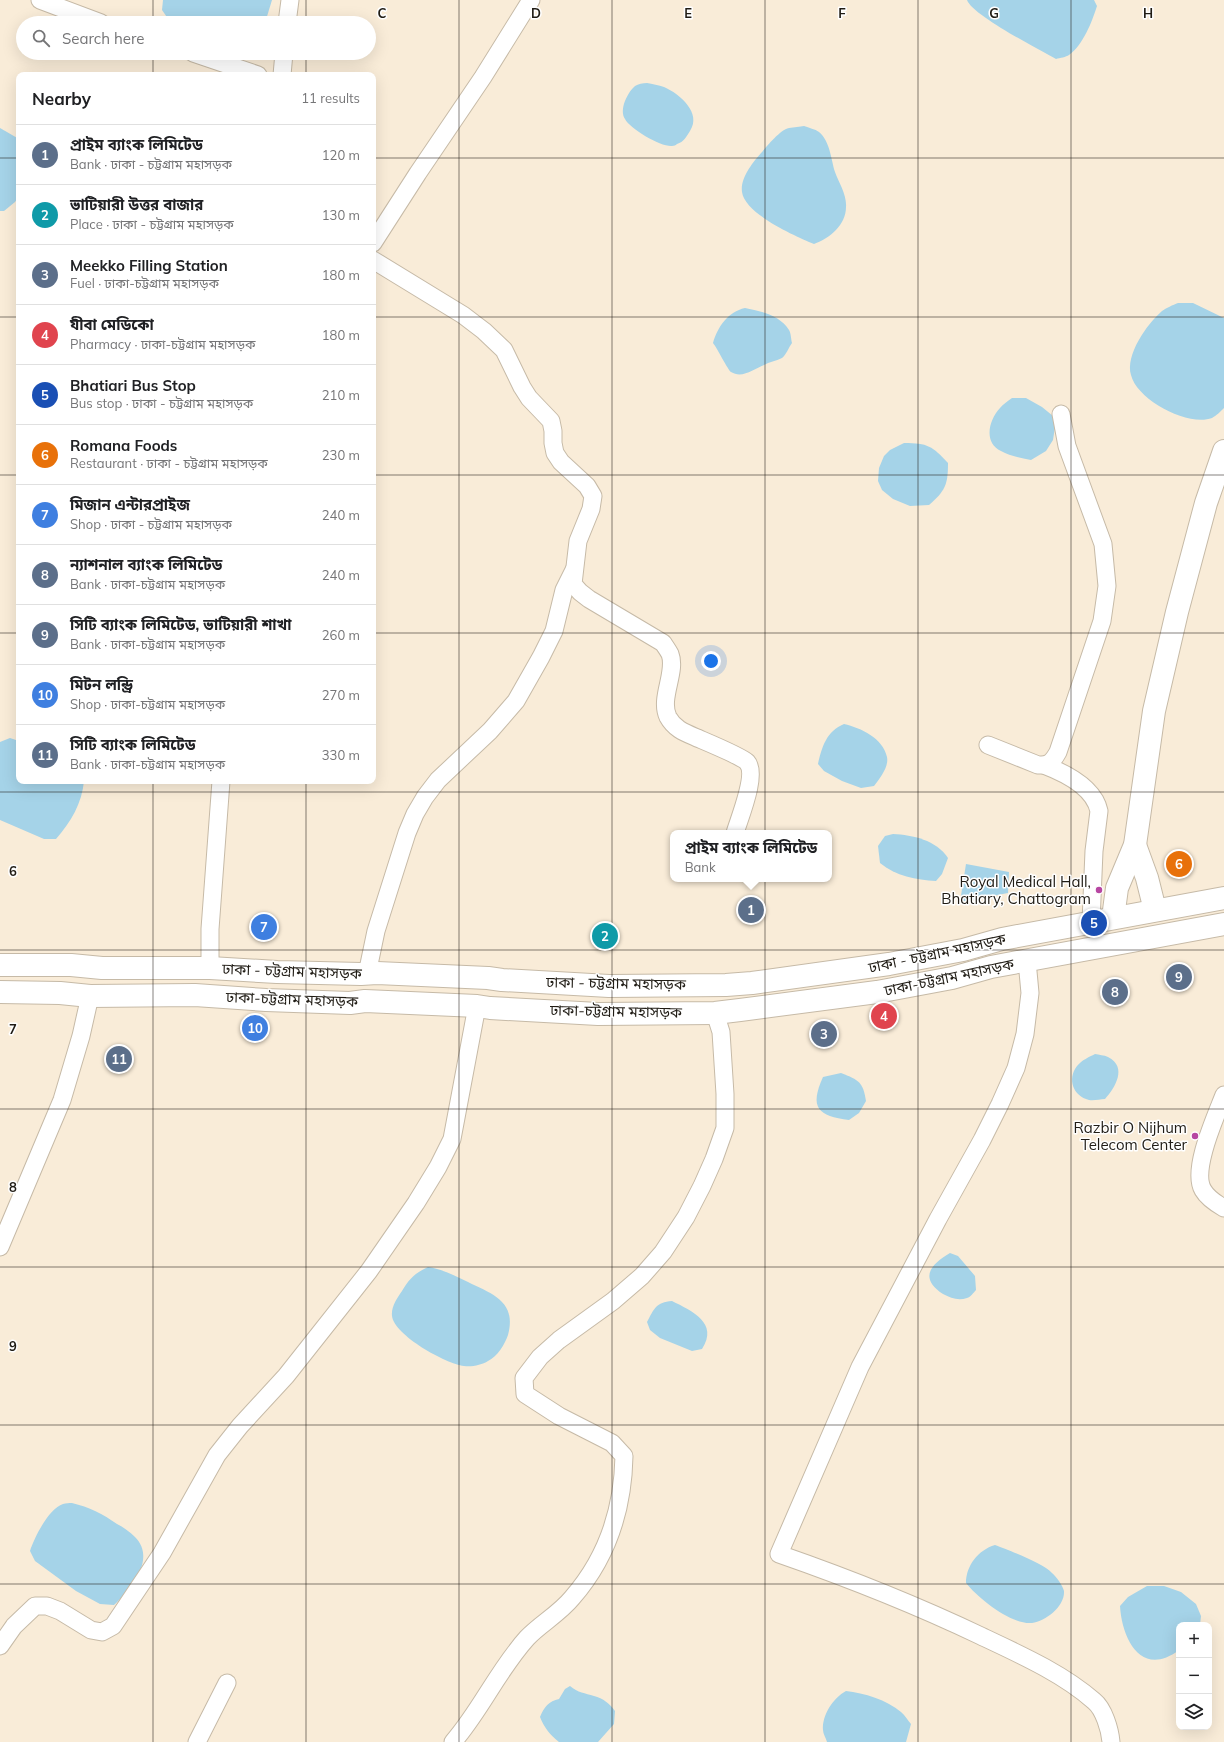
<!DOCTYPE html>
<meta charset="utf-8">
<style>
body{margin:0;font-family:Mulish,"Noto Sans Bengali",sans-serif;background:#f2f2f2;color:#202124}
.controls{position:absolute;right:12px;bottom:12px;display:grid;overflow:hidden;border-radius:8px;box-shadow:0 4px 16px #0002}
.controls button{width:36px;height:36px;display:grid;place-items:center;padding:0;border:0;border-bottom:1px solid #e0e0e0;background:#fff;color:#202124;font:20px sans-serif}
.you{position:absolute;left:711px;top:661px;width:14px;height:14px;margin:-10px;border:3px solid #fff;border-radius:50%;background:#1a73e8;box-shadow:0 0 0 6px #1a73e833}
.badge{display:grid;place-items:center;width:26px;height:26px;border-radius:50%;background:#b746a2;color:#fff;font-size:13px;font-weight:700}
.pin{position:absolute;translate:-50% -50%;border:2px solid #fff;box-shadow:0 1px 4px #0006}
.popup{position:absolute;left:670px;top:830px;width:162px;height:52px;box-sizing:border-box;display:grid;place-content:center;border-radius:8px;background:#fff;filter:drop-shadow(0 1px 3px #0005);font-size:13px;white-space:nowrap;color:#757577}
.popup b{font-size:15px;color:#202124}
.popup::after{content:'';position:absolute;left:50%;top:100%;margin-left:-8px;border:8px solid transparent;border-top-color:#fff}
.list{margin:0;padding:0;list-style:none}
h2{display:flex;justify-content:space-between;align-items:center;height:52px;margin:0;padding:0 16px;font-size:17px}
h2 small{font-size:13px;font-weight:400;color:#757577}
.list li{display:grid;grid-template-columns:26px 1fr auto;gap:12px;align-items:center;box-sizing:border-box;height:60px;padding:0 16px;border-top:1px solid #e0e0e0}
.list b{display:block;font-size:15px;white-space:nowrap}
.list p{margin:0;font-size:13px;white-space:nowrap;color:#757577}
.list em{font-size:13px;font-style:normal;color:#757577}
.icon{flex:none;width:22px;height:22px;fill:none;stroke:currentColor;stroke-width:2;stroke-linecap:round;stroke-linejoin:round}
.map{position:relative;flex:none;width:1224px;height:1742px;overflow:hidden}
.search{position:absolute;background:#fff;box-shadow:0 4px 16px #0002;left:16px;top:16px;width:360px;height:44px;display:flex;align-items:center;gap:10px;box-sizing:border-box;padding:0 14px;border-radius:22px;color:#757577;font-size:15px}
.panel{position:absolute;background:#fff;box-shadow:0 4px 16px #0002;left:16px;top:72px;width:360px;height:712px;border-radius:8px}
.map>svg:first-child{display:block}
.water{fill:#a5d3e8}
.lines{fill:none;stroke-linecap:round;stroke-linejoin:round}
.minor-casing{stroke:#c6baa7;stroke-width:19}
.primary-casing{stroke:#c6baa7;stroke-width:24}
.trunk-casing{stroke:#c6baa7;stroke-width:24}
.minor{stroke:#fff;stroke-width:17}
.primary{stroke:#fff;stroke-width:22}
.trunk{stroke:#fff;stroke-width:22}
.grid{fill:none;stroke:#201c15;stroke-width:1;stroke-opacity:0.55}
.poi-dot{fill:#b746a2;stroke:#fff;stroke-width:1.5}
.labels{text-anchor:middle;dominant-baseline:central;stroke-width:3;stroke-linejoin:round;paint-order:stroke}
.poi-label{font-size:15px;fill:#201c15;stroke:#fff;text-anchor:end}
.street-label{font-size:15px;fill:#201c15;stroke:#fff}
.grid-label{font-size:13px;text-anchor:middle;font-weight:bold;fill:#201c15;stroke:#fff;stroke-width:3;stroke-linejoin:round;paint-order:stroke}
</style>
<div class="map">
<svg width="1224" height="1742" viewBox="0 0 1224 1742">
<rect width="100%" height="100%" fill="#f9ecd8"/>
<!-- water -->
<g class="water">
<path d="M163,0H272L265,23H171L162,10Z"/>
<path d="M967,0H1094L1097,6C1092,22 1083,45 1069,55C1066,57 1060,58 1056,59C1040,50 972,15 967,0Z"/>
<path d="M647,83C652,84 659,85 664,87C680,94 702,113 690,131C686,137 684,142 677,144C676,145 674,146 672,146C661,147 630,129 625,119C619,110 627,93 635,86C638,84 643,83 647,83Z"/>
<path d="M804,126C809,128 815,129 819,132C830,141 831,159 835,172C839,183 847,195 846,207C846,225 830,238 814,244C795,236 745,214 742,192C740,178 753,162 762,152C768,145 780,130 789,128C794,127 800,127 804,126Z"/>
<path d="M0,128L19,139V196L15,202L4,211H0Z"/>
<path d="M1178,303H1193L1224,318V408C1221,411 1216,416 1212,418C1188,427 1137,400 1131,375C1125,355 1147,324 1162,311C1166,308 1173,305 1178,303Z"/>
<path d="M745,308C760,311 780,315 789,330C791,333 791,339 792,343C789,347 786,355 782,358C776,361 769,362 764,365C754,369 742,379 731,372C728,370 717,348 713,343C718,326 728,312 745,308Z"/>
<path d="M1012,398H1026L1042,407L1053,416L1055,427L1053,440L1046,451L1031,460C1021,458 1010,456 1001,451C983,442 989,420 1000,408C1003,404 1008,401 1012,398Z"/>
<path d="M904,443C928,443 932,446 948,463C948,485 945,491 929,505L910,506L893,499L882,490L878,481L879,468L884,456L890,450Z"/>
<path d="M844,724C861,728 883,738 887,757C889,767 880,778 874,786L861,788L842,781L824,771L818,764C822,746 827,731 844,724Z"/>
<path d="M10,738L19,741V781H84C82,803 71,822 56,839H44L0,820V742Z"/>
<path d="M893,834C913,835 936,840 948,858L942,874L936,881C916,880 896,876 880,863L878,846L885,836Z"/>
<path d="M966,864L1009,872L1008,893L960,902Z"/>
<path d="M1095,1054C1099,1055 1104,1055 1108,1057C1128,1067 1115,1088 1105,1099C1100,1099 1094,1101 1089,1100C1073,1096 1067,1079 1077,1066C1082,1060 1089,1057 1095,1054Z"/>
<path d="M841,1073C859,1080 863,1082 866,1101L859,1113L849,1120C818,1116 809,1108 823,1077Z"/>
<path d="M950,1253L958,1256L975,1276L976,1290C973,1293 971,1297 967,1298C958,1301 951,1298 943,1294C919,1278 930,1265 950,1253Z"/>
<path d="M428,1267C442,1269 455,1276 468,1282C492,1294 517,1301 508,1335C505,1344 497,1357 488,1361C482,1365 472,1367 464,1366C446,1364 394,1335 392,1316C391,1307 397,1298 402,1291C409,1279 415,1273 428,1267Z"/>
<path d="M672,1301C692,1311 719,1323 702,1349L692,1351L660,1338L650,1330L647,1322C654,1309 656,1302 672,1301Z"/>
<path d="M72,1503C89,1507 103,1514 117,1524C123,1527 130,1532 135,1537C157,1559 130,1590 114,1605L100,1604L76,1591L35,1561L30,1551C34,1538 49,1508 63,1504C66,1503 69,1503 72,1503Z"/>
<path d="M995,1545C1008,1550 1043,1563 1052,1573C1056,1576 1063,1586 1064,1591C1065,1606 1046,1621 1032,1623C1011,1625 978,1598 966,1583C966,1566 978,1550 995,1545Z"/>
<path d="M1147,1586H1164L1181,1592L1196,1604L1201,1616L1200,1625H1179V1650C1142,1678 1122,1640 1120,1606L1128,1597Z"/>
<path d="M570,1686C578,1693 585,1693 594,1696C603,1698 610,1704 615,1711L614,1724L598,1742H559C550,1735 544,1727 540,1717C544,1707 549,1701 559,1699L565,1689Z"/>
<path d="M846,1691C864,1693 887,1700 901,1712C905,1715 908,1721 911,1724L906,1742H827C826,1738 823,1734 823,1730C822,1715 833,1698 846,1691Z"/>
</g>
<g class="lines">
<!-- minor casing -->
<g class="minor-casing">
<g id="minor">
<path d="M40,0L101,23"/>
<path d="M287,23L290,0"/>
<path d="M193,53L258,75"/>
<path d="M282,75L284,53"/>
<path d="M373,243L418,173L483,77L531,0"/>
<path d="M373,260L463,315L484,331L504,350L522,387L529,398L551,421L553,431V443L555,453L561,462L587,486L593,496L591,509L578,541L573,584L580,592L589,599L663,643C665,646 668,650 670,654C677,672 659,698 668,717C674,728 683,732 695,737C704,741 741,756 747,762C758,774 739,819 735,833"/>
<path d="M988,745L1038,765C1049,766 1053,761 1058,752L1102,621L1107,586L1103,544L1067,446L1061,414"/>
<path d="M1044,765C1065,773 1094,787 1099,811L1094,851L1091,922"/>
<path d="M1027,961L1030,993L1025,1034L1016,1068L1000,1104L982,1140L938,1219L860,1367L779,1554C848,1578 916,1605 981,1636C1019,1654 1062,1673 1094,1701C1104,1709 1110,1730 1111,1742"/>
<path d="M210,968V929L221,781"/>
<path d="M367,974L376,931L407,833L415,814L425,797L438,780L490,731L516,701L541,657L554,631L564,590L574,570"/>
<path d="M1224,1095C1216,1116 1191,1170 1203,1190C1207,1197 1217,1204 1224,1208"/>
<path d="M0,1247L62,1100L81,1036L90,996"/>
<path d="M0,1646L14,1626L35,1606H47L60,1611L91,1630L102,1632L113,1626L162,1553L217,1455L240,1426L286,1376L369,1271L416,1203L438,1167L452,1139L477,1006"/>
<path d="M197,1742L227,1683"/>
<path d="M453,1742C481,1710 498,1670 527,1638C540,1624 559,1614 572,1598C607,1558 623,1509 624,1456L612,1443L559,1416L525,1394L524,1378L540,1357L559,1340L613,1301L642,1276L663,1252L686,1217L702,1186L714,1159L725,1128V1094L721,1032L715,1013"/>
</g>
</g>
<!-- primary casing -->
<g class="primary-casing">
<g id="primary">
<path d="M1135,845L1147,878L1155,910"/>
<path d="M1113,918L1117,888L1135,845L1154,711L1177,612L1206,503L1224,451"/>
</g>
</g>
<!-- trunk casing -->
<g class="trunk-casing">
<g id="trunk">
<path d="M0,965H71L102,968H210L277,972L361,974L377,973L488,978L502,980L609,986L726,985L752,983L889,964L963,950L1002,939L1224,898"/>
<path d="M0,992L60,993L90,996L195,995L266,1000L350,1003L365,1001L477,1006L490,1008L598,1014L715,1013L740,1010L877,992L952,978L991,967L1224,924"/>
</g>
</g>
<!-- minor -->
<use href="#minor" class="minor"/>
<!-- primary -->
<use href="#primary" class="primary"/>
<!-- trunk -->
<use href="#trunk" class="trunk"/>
</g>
<!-- grid -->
<path class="grid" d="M153,0V23M306,0V23M459,0V1742M612,0V1742M765,0V1742M918,0V1742M1071,0V1742M153,53V75M306,53V75M0,158H19M373,158H1224M0,317H19M373,317H1224M0,475H19M373,475H1224M0,633H19M373,633H1224M153,781V1742M306,781V1742M0,792H1224M0,950H1224M0,1109H1224M0,1267H1224M0,1425H1224M0,1584H1224"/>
<!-- markers -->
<g class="poi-dot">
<circle cx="1099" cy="890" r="4"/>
<circle cx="1195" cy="1136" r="4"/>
</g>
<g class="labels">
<!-- poi labels -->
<g class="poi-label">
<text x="1091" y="881">Royal Medical Hall,<tspan x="1091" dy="17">Bhatiary, Chattogram</tspan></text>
<text x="1187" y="1127">Razbir O Nijhum<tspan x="1187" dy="17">Telecom Center</tspan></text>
</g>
<!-- street labels -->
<g class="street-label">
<text transform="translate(937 953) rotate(-12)">ঢাকা - চট্টগ্রাম মহাসড়ক</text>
<text transform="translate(292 971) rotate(2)">ঢাকা - চট্টগ্রাম মহাসড়ক</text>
<text transform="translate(949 977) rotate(-12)">ঢাকা-চট্টগ্রাম মহাসড়ক</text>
<text transform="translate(616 983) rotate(1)">ঢাকা - চট্টগ্রাম মহাসড়ক</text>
<text transform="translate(292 999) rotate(2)">ঢাকা-চট্টগ্রাম মহাসড়ক</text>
<text transform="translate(616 1011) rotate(1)">ঢাকা-চট্টগ্রাম মহাসড়ক</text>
</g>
</g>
<g class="grid-label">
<text x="382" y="18">C</text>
<text x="536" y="18">D</text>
<text x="688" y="18">E</text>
<text x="842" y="18">F</text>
<text x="994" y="18">G</text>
<text x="1148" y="18">H</text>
<text x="13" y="876">6</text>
<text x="13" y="1034">7</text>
<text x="13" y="1192">8</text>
<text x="13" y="1351">9</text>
</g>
</svg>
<div class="controls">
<button>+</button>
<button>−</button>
<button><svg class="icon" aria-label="layers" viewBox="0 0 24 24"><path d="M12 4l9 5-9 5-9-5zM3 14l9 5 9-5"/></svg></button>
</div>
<div class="you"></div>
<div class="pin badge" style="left:751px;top:910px;background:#5c6f8a">1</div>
<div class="popup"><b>প্রাইম ব্যাংক লিমিটেড</b>Bank</div>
<div class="pin badge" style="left:605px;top:936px;background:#0f9aa8">2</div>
<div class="pin badge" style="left:824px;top:1034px;background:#5c6f8a">3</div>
<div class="pin badge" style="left:884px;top:1016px;background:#e0444e">4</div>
<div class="pin badge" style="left:1094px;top:923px;background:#1a4fb4">5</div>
<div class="pin badge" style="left:1179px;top:864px;background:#e8710a">6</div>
<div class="pin badge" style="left:264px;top:927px;background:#3f7fe0">7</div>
<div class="pin badge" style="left:1115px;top:992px;background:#5c6f8a">8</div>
<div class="pin badge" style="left:1179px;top:977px;background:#5c6f8a">9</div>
<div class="pin badge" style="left:255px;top:1028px;background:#3f7fe0">10</div>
<div class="pin badge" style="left:119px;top:1059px;background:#5c6f8a">11</div>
<div class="search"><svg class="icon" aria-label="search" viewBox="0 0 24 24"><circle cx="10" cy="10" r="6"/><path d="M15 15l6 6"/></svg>Search here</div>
<section class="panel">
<h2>Nearby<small>11 results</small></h2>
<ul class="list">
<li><span class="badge" style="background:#5c6f8a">1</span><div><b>প্রাইম ব্যাংক লিমিটেড</b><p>Bank · ঢাকা - চট্টগ্রাম মহাসড়ক</p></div><em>120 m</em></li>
<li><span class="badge" style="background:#0f9aa8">2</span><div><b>ভাটিয়ারী উত্তর বাজার</b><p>Place · ঢাকা - চট্টগ্রাম মহাসড়ক</p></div><em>130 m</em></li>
<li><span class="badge" style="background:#5c6f8a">3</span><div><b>Meekko Filling Station</b><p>Fuel · ঢাকা-চট্টগ্রাম মহাসড়ক</p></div><em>180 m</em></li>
<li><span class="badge" style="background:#e0444e">4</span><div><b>যীবা মেডিকো</b><p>Pharmacy · ঢাকা-চট্টগ্রাম মহাসড়ক</p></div><em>180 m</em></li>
<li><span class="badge" style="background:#1a4fb4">5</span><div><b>Bhatiari Bus Stop</b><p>Bus stop · ঢাকা - চট্টগ্রাম মহাসড়ক</p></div><em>210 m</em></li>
<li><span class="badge" style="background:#e8710a">6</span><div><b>Romana Foods</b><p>Restaurant · ঢাকা - চট্টগ্রাম মহাসড়ক</p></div><em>230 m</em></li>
<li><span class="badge" style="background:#3f7fe0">7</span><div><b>মিজান এন্টারপ্রাইজ</b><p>Shop · ঢাকা - চট্টগ্রাম মহাসড়ক</p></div><em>240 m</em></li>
<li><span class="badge" style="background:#5c6f8a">8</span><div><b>ন্যাশনাল ব্যাংক লিমিটেড</b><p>Bank · ঢাকা-চট্টগ্রাম মহাসড়ক</p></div><em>240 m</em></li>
<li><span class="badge" style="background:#5c6f8a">9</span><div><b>সিটি ব্যাংক লিমিটেড, ভাটিয়ারী শাখা</b><p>Bank · ঢাকা-চট্টগ্রাম মহাসড়ক</p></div><em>260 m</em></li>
<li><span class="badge" style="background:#3f7fe0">10</span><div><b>মিটন লন্ড্রি</b><p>Shop · ঢাকা-চট্টগ্রাম মহাসড়ক</p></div><em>270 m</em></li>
<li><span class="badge" style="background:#5c6f8a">11</span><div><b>সিটি ব্যাংক লিমিটেড</b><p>Bank · ঢাকা-চট্টগ্রাম মহাসড়ক</p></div><em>330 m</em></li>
</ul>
</section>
</div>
